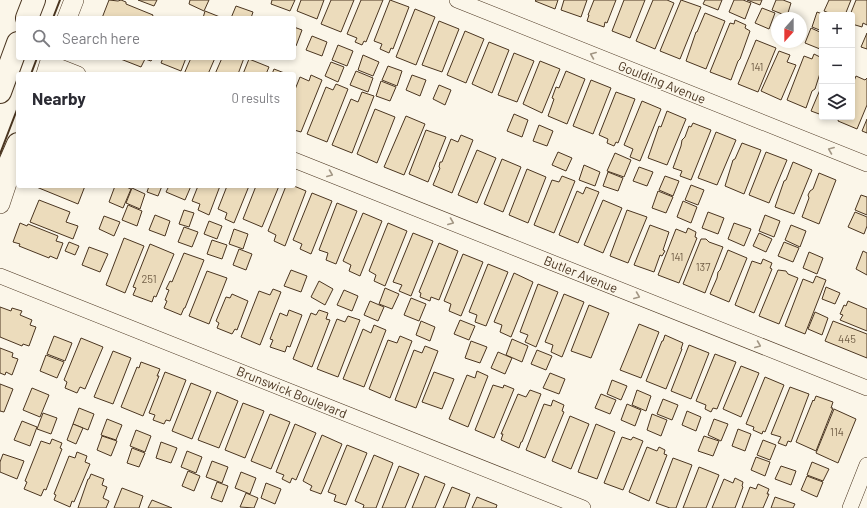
<!DOCTYPE html>
<meta charset="utf-8">
<style>
body{margin:0;font-family:Barlow,sans-serif;background:#f2f2f3;color:#2b2b33}
.controls{position:absolute;right:12px;top:12px;display:grid;overflow:hidden;border-radius:4px;box-shadow:0 2px 6px #0003}
.controls button{width:36px;height:36px;display:grid;place-items:center;padding:0;border:0;border-bottom:1px solid #e1e1e2;background:#fff;color:#2b2b33;font:20px sans-serif}
.compass{position:absolute;left:771px;top:12px;width:36px;height:36px;border-radius:50%;background:#fff;box-shadow:0 2px 6px #0003;rotate:201deg}
.list{margin:0;padding:0;list-style:none}
h2{display:flex;justify-content:space-between;align-items:center;height:52px;margin:0;padding:0 16px;font-size:17px}
h2 small{font-size:13px;font-weight:400;color:#7c7c81}
.icon{flex:none;width:22px;height:22px;fill:none;stroke:currentColor;stroke-width:2;stroke-linecap:round;stroke-linejoin:round}
.map{position:relative;flex:none;width:867px;height:508px;overflow:hidden}
.search{position:absolute;background:#fff;box-shadow:0 2px 6px #0003;left:16px;top:16px;width:280px;height:44px;display:flex;align-items:center;gap:10px;box-sizing:border-box;padding:0 14px;border-radius:4px;color:#7c7c81;font-size:15px}
.panel{position:absolute;background:#fff;box-shadow:0 2px 6px #0003;left:16px;top:72px;width:280px;height:116px;border-radius:4px}
.map>svg:first-child{display:block}
.building{fill:#ecdcbc;stroke:#4a3520}
.lines{fill:none;stroke-linecap:round;stroke-linejoin:round}
.minor-casing{stroke:#4a3520;stroke-width:16}
.tertiary-casing{stroke:#4a3520;stroke-width:20}
.motorway-casing{stroke:#4a3520;stroke-width:24}
.minor{stroke:#fbf6e9;stroke-width:15}
.tertiary{stroke:#fbf6e9;stroke-width:19}
.motorway{stroke:#fbf6e9;stroke-width:22}
.wall{stroke:#4a3520;stroke-width:2}
.oneway{stroke:#a29684}
.labels{text-anchor:middle;dominant-baseline:central;stroke-width:3;stroke-linejoin:round;paint-order:stroke}
.number-label{font-size:11px;fill:#725f47}
.street-label{font-size:13px;fill:#4a3520;stroke:#fbf6e9}
</style>
<div class="map">
<svg width="867" height="508" viewBox="0 0 867 508">
<rect width="100%" height="100%" fill="#fbf6e9"/>
<!-- building -->
<g class="building">
<path d="M109,0L118,1L121,0L126,2V4L153,15L152,18H102Z"/>
<path d="M138,0H157L154,6Z"/>
<path d="M190,0H209L204,11L189,4Z"/>
<path d="M272,0H295L290,11L271,4Z"/>
<path d="M301,0H324L317,19L297,11Z"/>
<path d="M331,0H354L341,32L321,24Z"/>
<path d="M361,0H383L366,42L364,41L362,45L355,42L357,38L347,34Z"/>
<path d="M390,0L409,7L393,49L391,48L389,53L380,49L382,44L374,41Z"/>
<path d="M536,0H558L555,9L535,1Z"/>
<path d="M564,0H587L581,17L561,10Z"/>
<path d="M594,0H616L607,23L605,22L604,27L587,21L589,15H588Z"/>
<path d="M624,0H645L630,38L612,31Z"/>
<path d="M653,0H667L674,3L655,49L636,41Z"/>
<path d="M681,0L701,7L680,59L660,51Z"/>
<path d="M705,0H722L718,10L703,4Z"/>
<path d="M734,0H743L751,3L745,19L729,12Z"/>
<path d="M747,0H762L760,5Z"/>
<path d="M776,0H783L791,3L787,16L772,10Z"/>
<path d="M829,0H851L845,15H834L824,11Z"/>
<path d="M856,0H867V25L863,23L862,27L852,24L853,19H852V15H850Z"/>
<path d="M236,6L253,12L251,18H231Z"/>
<path d="M762,8L775,13L769,29L755,23Z"/>
<path d="M415,9L435,17L416,65L396,57Z"/>
<path d="M205,11L220,17L219,18H203Z"/>
<path d="M817,12L825,15H822V31L812,27Z"/>
<path d="M705,13L725,21L706,69L686,61L696,32H697Z"/>
<path d="M735,20L746,25L745,28L750,31L740,59L738,61L731,80L710,72L730,23L734,24Z"/>
<path d="M439,21L459,29L442,72L422,65Z"/>
<path d="M294,27L302,30L296,46L294,45Z"/>
<path d="M811,28L822,33V43L820,49L805,43Z"/>
<path d="M465,31L484,39L466,83L447,75Z"/>
<path d="M867,33V49L861,47Z"/>
<path d="M312,36L327,42L322,56L306,50Z"/>
<path d="M756,40L776,48L758,92L738,84Z"/>
<path d="M489,42L509,50L492,93L472,84Z"/>
<path d="M338,45L353,51L347,66L332,60Z"/>
<path d="M779,51L790,55L787,62L796,65L781,100L761,91Z"/>
<path d="M514,53L534,61L517,102L498,95Z"/>
<path d="M814,54L822,58V67L815,89L812,91L806,108L787,100L804,56L812,59Z"/>
<path d="M363,55L379,62L373,76L358,70Z"/>
<path d="M118,58H153L151,61L145,59L141,67Z"/>
<path d="M163,58H186L181,71L161,63Z"/>
<path d="M191,58H215L208,74H184Z"/>
<path d="M222,58H244L238,74H215Z"/>
<path d="M249,59L269,67L266,74H243Z"/>
<path d="M540,61L560,69L542,113L523,104Z"/>
<path d="M331,62L344,67L338,82L325,76Z"/>
<path d="M388,66L402,71L397,86L382,80Z"/>
<path d="M274,69L287,74H272Z"/>
<path d="M356,71L373,78L368,92L350,85Z"/>
<path d="M566,71L585,79L567,124L548,116L554,99L552,98L556,87L559,88Z"/>
<path d="M311,75L322,80L301,132L294,130V92L300,77L309,81Z"/>
<path d="M412,75L426,80L420,96L406,90Z"/>
<path d="M856,76L865,80L867,78V105L857,129L838,121L839,117H852V86Z"/>
<path d="M591,80L611,88L593,134L573,126Z"/>
<path d="M381,81L396,87L390,101L376,96Z"/>
<path d="M336,84L348,89L327,142L307,134L326,87L333,90Z"/>
<path d="M439,85L451,90L445,105L433,99Z"/>
<path d="M822,85V115L811,111Z"/>
<path d="M362,92L374,96L352,153L332,145L351,99L358,102Z"/>
<path d="M616,92L635,99L618,143L616,142L614,146L607,143L608,139L599,135Z"/>
<path d="M642,101L661,109L640,161L630,157L633,149L624,145Z"/>
<path d="M375,109L395,117L377,163L357,154Z"/>
<path d="M667,111L686,119L667,165L648,158L659,126L661,127Z"/>
<path d="M514,114L528,120L522,137L507,131Z"/>
<path d="M406,116L425,124L404,175L384,167Z"/>
<path d="M867,119V133L862,131Z"/>
<path d="M693,123L711,130L691,180L680,176L682,171L673,168L681,146L682,140L685,137L689,126L691,127Z"/>
<path d="M539,125L553,131L547,146L533,141Z"/>
<path d="M426,130L446,137L428,182L409,174Z"/>
<path d="M716,132L736,140L717,185L698,178Z"/>
<path d="M461,135L473,140L452,193L433,185L440,168L439,167L440,162H442L451,139L458,142Z"/>
<path d="M742,143L761,150L744,194L725,186L733,160L735,159Z"/>
<path d="M477,150L496,158L477,203L458,195Z"/>
<path d="M558,152L572,158L566,171L552,165Z"/>
<path d="M766,152L787,160L769,203L749,195Z"/>
<path d="M615,153L631,160L624,177L607,171Z"/>
<path d="M502,159L521,167L503,212L484,204Z"/>
<path d="M793,162L812,170L794,214L775,207L784,181L786,180Z"/>
<path d="M584,165L600,172L595,186L579,180Z"/>
<path d="M639,167L653,172L647,186L633,181Z"/>
<path d="M527,169L546,177L528,223L509,215Z"/>
<path d="M608,172L623,178L618,191L603,186Z"/>
<path d="M819,173L836,180L819,224L802,217L809,198L808,195L810,191L813,189Z"/>
<path d="M562,176L575,181L554,233L534,225L552,180L559,182Z"/>
<path d="M665,176L679,181L673,196L659,190Z"/>
<path d="M691,185L704,190L698,205L685,200Z"/>
<path d="M34,186H85L78,204Z"/>
<path d="M115,186H124L131,189L123,208L109,202Z"/>
<path d="M149,186H162L158,196L147,192Z"/>
<path d="M169,186H191L185,200L166,192Z"/>
<path d="M198,186H220L209,215L198,210L200,204L192,201Z"/>
<path d="M227,186H249L234,223L225,219L227,213L218,209Z"/>
<path d="M256,186H279L262,227L243,219Z"/>
<path d="M286,186H294L306,191L285,246L274,241L276,235L268,231Z"/>
<path d="M586,187L599,192L578,243L559,235L577,191L583,194Z"/>
<path d="M132,188L145,194L140,209L126,203Z"/>
<path d="M658,191L673,197L666,213L652,208Z"/>
<path d="M312,193L332,201L311,254L300,249L302,244L293,240Z"/>
<path d="M861,195L867,197V215L855,210Z"/>
<path d="M39,200L70,212L66,222L78,226L73,239L30,222Z"/>
<path d="M603,200L622,208L603,253L584,245Z"/>
<path d="M683,201L697,207L691,223L677,217Z"/>
<path d="M337,203L357,211L336,264L326,260L328,253L319,250Z"/>
<path d="M128,205L142,211L137,226L122,220Z"/>
<path d="M184,210L194,213L189,227L179,224Z"/>
<path d="M627,210L647,217L628,263L610,256Z"/>
<path d="M708,212L724,218L718,234L702,228Z"/>
<path d="M855,212L867,217V226L864,234L848,227Z"/>
<path d="M363,213L382,221L360,276L349,271L351,265L343,261Z"/>
<path d="M155,215L170,221L165,236L149,230Z"/>
<path d="M765,215L780,221L774,237L759,231Z"/>
<path d="M104,216L120,222L114,236L99,229Z"/>
<path d="M209,221L222,226L217,239L204,234Z"/>
<path d="M20,223L27,226L28,224L58,236L56,241L63,243L57,259L50,256L49,258L19,246L20,244L13,242Z"/>
<path d="M388,223L407,231L385,286L374,281L376,275L369,271Z"/>
<path d="M734,223L751,229L744,246L728,239Z"/>
<path d="M650,225L669,232L663,250L665,251L662,256L660,255L654,272L634,265Z"/>
<path d="M791,225L806,231L800,247L785,240Z"/>
<path d="M184,227L198,232L192,247L178,242Z"/>
<path d="M688,228L696,232L695,237L697,238L679,283L658,275L676,229L686,233Z"/>
<path d="M234,229L248,234L243,249L229,244Z"/>
<path d="M413,233L433,241L411,296L399,291L402,285L393,282Z"/>
<path d="M759,233L772,239L766,252L753,246Z"/>
<path d="M124,238L144,246L125,293L106,285Z"/>
<path d="M701,239H706L709,242L723,247L705,293L683,284Z"/>
<path d="M212,240L227,245L222,259L207,254Z"/>
<path d="M69,242L79,246L75,255L65,251Z"/>
<path d="M784,242L799,248L793,262L778,256Z"/>
<path d="M439,243L458,251L439,300L431,297L430,301L420,297L421,293L419,292Z"/>
<path d="M150,244L174,254L156,297L154,296L152,302L133,295L136,288L133,287Z"/>
<path d="M89,247L108,254L100,272L82,265Z"/>
<path d="M239,249L252,254L246,270L233,265Z"/>
<path d="M728,250L747,258L729,302L710,294L717,278L718,272L720,270Z"/>
<path d="M863,251L867,253V275L856,269Z"/>
<path d="M809,252L823,258L817,274L803,268Z"/>
<path d="M184,253L204,260L185,308H184L181,315L164,308L167,301L165,300L169,290L166,289L170,281L172,282Z"/>
<path d="M463,254L483,262L461,316L449,311L451,304L444,301Z"/>
<path d="M763,259L772,263L770,268L772,269L754,313L735,305L752,261L761,264Z"/>
<path d="M488,264L508,272L486,326L475,322L477,315L469,312Z"/>
<path d="M291,270L307,276L301,292L284,286Z"/>
<path d="M778,270L786,271L788,274L798,278L779,324L759,316Z"/>
<path d="M207,271L227,278L209,324L189,316Z"/>
<path d="M514,273L533,282L511,337L500,332L502,325L494,322Z"/>
<path d="M816,276L826,280L805,334L785,326L803,279L813,283Z"/>
<path d="M319,281L333,289L325,305L311,297Z"/>
<path d="M538,284L558,292L536,347L525,342L528,335L520,332Z"/>
<path d="M826,287L840,293L835,304L822,299Z"/>
<path d="M385,288L399,294L392,309L379,304Z"/>
<path d="M273,289L281,292L260,345L241,337L259,291L270,295Z"/>
<path d="M344,290L358,296L352,311L337,305Z"/>
<path d="M232,294L248,301L237,330L235,329L232,334L217,328L219,323L216,321L226,297L230,298Z"/>
<path d="M564,294L584,302L562,357L551,352L553,345L545,342Z"/>
<path d="M411,298L426,304L419,321L404,315Z"/>
<path d="M370,301L384,307L378,321L364,315Z"/>
<path d="M848,301L867,309V331L840,320L843,315L840,314L844,305L846,306Z"/>
<path d="M589,305L609,313L591,358L571,351Z"/>
<path d="M0,307L11,311L12,308L22,311L20,315L32,320L30,325L36,327L29,346L23,344L22,346L0,337Z"/>
<path d="M289,310L302,315L290,347L287,346L285,352L270,347L273,340L270,339L280,313L287,316Z"/>
<path d="M319,310L328,313L326,319L330,320L312,367L293,359L311,313L316,315Z"/>
<path d="M815,312L828,318L822,335L808,329Z"/>
<path d="M348,316L360,320L338,377L317,369L337,319L345,322Z"/>
<path d="M460,320L475,326L469,340L454,334Z"/>
<path d="M421,321L435,327L430,341L416,335Z"/>
<path d="M833,321L867,334V358L825,341Z"/>
<path d="M639,324L659,332L641,378L620,370Z"/>
<path d="M374,325L386,330L364,387L343,379L363,329L371,333Z"/>
<path d="M665,335L683,343L681,349H682L666,389L646,381L662,341H663Z"/>
<path d="M54,336L72,343L65,361L47,354Z"/>
<path d="M400,336L412,341L390,398L369,389L388,340L397,343Z"/>
<path d="M81,338L103,347L85,389L80,387L77,393L65,388L67,382L64,380Z"/>
<path d="M512,339L528,346L522,362L506,355Z"/>
<path d="M471,341L487,347L480,363L465,358Z"/>
<path d="M689,345L709,353L691,399L671,391Z"/>
<path d="M425,346L438,351L416,408L395,400L414,350L422,353Z"/>
<path d="M0,348L13,353L12,357L18,359L12,375L6,372L5,375L0,373Z"/>
<path d="M537,350L552,356L546,370L531,364Z"/>
<path d="M113,351L131,358L113,404L94,397Z"/>
<path d="M498,352L512,358L505,374L491,368Z"/>
<path d="M715,354L736,362L717,409L713,408L711,412L705,409L706,405L696,401Z"/>
<path d="M46,355L64,362L57,378L40,371Z"/>
<path d="M141,362L160,369L157,376H159L143,416L121,407L137,367L139,368Z"/>
<path d="M741,366L759,373L741,417L723,409Z"/>
<path d="M477,371L488,376L468,427L449,419L467,375L475,378Z"/>
<path d="M165,372L186,380L170,421L166,420L164,424L153,420L155,415L149,413Z"/>
<path d="M434,372L454,379L442,409L422,402Z"/>
<path d="M550,373L565,379L559,394L543,388Z"/>
<path d="M765,377L784,385L765,432L763,431L762,434L753,430L754,427L746,424Z"/>
<path d="M612,380L627,386L621,400L607,394Z"/>
<path d="M191,383L211,391L192,439L172,431Z"/>
<path d="M0,384L13,389L4,412L0,411Z"/>
<path d="M493,385L503,388L504,385L514,389L494,438L475,430Z"/>
<path d="M790,387L809,394L791,442L788,441L786,446L778,443L781,437L771,434Z"/>
<path d="M32,388L49,395L40,417L23,410Z"/>
<path d="M530,390L541,394L522,442H521L519,448L501,440L503,434H501L518,394L526,397Z"/>
<path d="M637,390L651,396L646,411L632,405Z"/>
<path d="M217,392L238,401L219,448L198,440Z"/>
<path d="M601,394L616,400L610,414L595,408Z"/>
<path d="M816,396L833,402L831,408H833L816,451L796,442L813,400L814,401Z"/>
<path d="M663,399L678,405L672,420L657,414Z"/>
<path d="M553,400L564,405L562,411L564,412L545,458L526,450L544,404L551,406Z"/>
<path d="M243,403L264,411L245,458L225,450Z"/>
<path d="M627,404L641,410L635,426L621,420Z"/>
<path d="M79,408L94,414L88,430L73,424Z"/>
<path d="M834,409L856,419L838,463L816,453Z"/>
<path d="M687,411L701,417L696,431L682,425Z"/>
<path d="M43,413L57,418L51,434L37,429Z"/>
<path d="M270,414L290,422L271,469L251,461Z"/>
<path d="M652,414L667,420L661,436L647,430Z"/>
<path d="M570,416L589,424L571,469L552,461Z"/>
<path d="M107,419L122,425L116,440L101,435Z"/>
<path d="M714,419L728,424L721,441L708,435Z"/>
<path d="M22,421L37,427L30,446L14,440Z"/>
<path d="M73,424L83,428L76,444L67,440Z"/>
<path d="M295,424L316,433L296,480L292,478L290,483L282,479L284,475L276,472Z"/>
<path d="M596,424L615,432L597,479L578,472Z"/>
<path d="M738,429L751,434L745,451L732,446Z"/>
<path d="M136,430L151,436L145,452L130,446Z"/>
<path d="M322,435L342,444L321,494L310,490L312,486L303,481Z"/>
<path d="M102,436L117,441L111,456L97,450Z"/>
<path d="M704,436L719,441L713,456L698,451Z"/>
<path d="M622,437L631,440L633,437L643,441L623,490L604,483Z"/>
<path d="M52,439L62,443L60,448L62,449L46,490L44,489L41,496L24,489L27,482L25,481L41,441L50,444Z"/>
<path d="M763,440L776,445L770,460L757,455Z"/>
<path d="M161,442L177,448L171,463L156,458Z"/>
<path d="M347,445L367,453L346,505L334,501L336,495L328,492Z"/>
<path d="M647,447L657,451L659,447L665,450L664,454L667,455L649,501L629,492Z"/>
<path d="M132,448L145,453L139,467L127,463Z"/>
<path d="M187,451L202,457L196,473L181,467Z"/>
<path d="M77,452L87,456L85,462L90,464L74,502L72,501L70,507L54,500L56,495L54,494L69,456L75,458Z"/>
<path d="M3,454L24,461L17,479L0,472V462Z"/>
<path d="M374,455L393,463L376,508H363L364,505L355,501Z"/>
<path d="M756,457L770,462L765,476L751,470Z"/>
<path d="M673,458L692,465L676,508H670L656,503Z"/>
<path d="M212,461L228,467L222,483L206,477Z"/>
<path d="M812,462L829,469L823,481L807,475Z"/>
<path d="M399,466L419,474L405,508H382Z"/>
<path d="M781,466L796,471L791,485L775,479Z"/>
<path d="M699,467L719,475L706,508H683Z"/>
<path d="M188,471L200,476L194,491L182,486Z"/>
<path d="M241,472L256,478L250,494L235,488Z"/>
<path d="M91,474L104,479L102,485L107,487L103,498L109,501L106,508H78L88,479H89Z"/>
<path d="M425,476L445,484L435,508H412Z"/>
<path d="M807,476L823,482L817,497L801,490Z"/>
<path d="M735,478L743,482L742,486L743,487L735,508H712L724,479L733,483Z"/>
<path d="M217,482L228,486L222,502L211,498Z"/>
<path d="M266,483L281,489L275,504L261,498Z"/>
<path d="M758,484L769,489L767,494H769L763,508H742L750,487L756,489Z"/>
<path d="M452,487L470,494L465,508H443Z"/>
<path d="M122,488L143,496L139,508H114Z"/>
<path d="M246,493L258,498L254,508L240,507Z"/>
<path d="M477,497L497,505L496,508H472Z"/>
<path d="M775,497L795,504L793,508H771Z"/>
<path d="M152,500L172,508H148Z"/>
</g>
<g class="lines">
<!-- minor casing -->
<g class="minor-casing">
<g id="minor">
<path d="M457,0L867,164"/>
<path d="M50,63L78,74"/>
<path d="M294,160L867,388"/>
<path d="M0,276L583,508"/>
<path d="M850,508L867,465"/>
</g>
</g>
<!-- tertiary casing -->
<g class="tertiary-casing">
<g id="tertiary">
<path d="M67,18L74,0"/>
<path d="M46,74L51,58"/>
<path d="M0,204L11,171"/>
</g>
</g>
<!-- motorway casing -->
<g class="motorway-casing">
<g id="motorway">
<path d="M27,18L34,0"/>
<path d="M0,92L18,43"/>
<path d="M0,185L18,144"/>
</g>
</g>
<!-- minor -->
<use href="#minor" class="minor"/>
<!-- tertiary -->
<use href="#tertiary" class="tertiary"/>
<!-- motorway -->
<use href="#motorway" class="motorway"/>
<!-- wall -->
<g class="wall">
<path d="M53,18L60,0"/>
<path d="M31,74L37,58"/>
<path d="M0,154L18,107"/>
</g>
</g>
<!-- one-way arrows -->
<defs><path id="oneway-chevron" d="M-2-3.5L2.5 0L-2 3.5" fill="none" stroke-width="1.6" stroke-linecap="round" stroke-linejoin="round"/></defs>
<g class="oneway">
<use href="#oneway-chevron" transform="translate(593 55) rotate(-158)"/>
<use href="#oneway-chevron" transform="translate(831 150) rotate(-158)"/>
<use href="#oneway-chevron" transform="translate(330 174) rotate(22)"/>
<use href="#oneway-chevron" transform="translate(451 222) rotate(22)"/>
<use href="#oneway-chevron" transform="translate(637 296) rotate(22)"/>
<use href="#oneway-chevron" transform="translate(758 345) rotate(22)"/>
</g>
<g class="labels">
<!-- number labels -->
<g class="number-label">
<text x="757" y="66">141</text>
<text x="677" y="256">141</text>
<text x="703" y="266">137</text>
<text x="149" y="278">251</text>
<text x="847" y="338">445</text>
<text x="837" y="431">114</text>
</g>
<!-- street labels -->
<g class="street-label">
<text transform="translate(662 82) rotate(22)">Goulding Avenue</text>
<text transform="translate(581 274) rotate(22)">Butler Avenue</text>
<text transform="translate(292 392) rotate(22)">Brunswick Boulevard</text>
</g>
</g>
</svg>
<div class="controls">
<button>+</button>
<button>−</button>
<button><svg class="icon" aria-label="layers" viewBox="0 0 24 24"><path d="M12 4l9 5-9 5-9-5zM3 14l9 5 9-5"/></svg></button>
</div>
<svg class="compass" viewBox="-18 -18 36 36"><path d="M0-13l5 13h-10z" fill="#e53935"/><path d="M0 13l5-13h-10z" fill="#7c7c81"/></svg>
<div class="search"><svg class="icon" aria-label="search" viewBox="0 0 24 24"><circle cx="10" cy="10" r="6"/><path d="M15 15l6 6"/></svg>Search here</div>
<section class="panel">
<h2>Nearby<small>0 results</small></h2>
<ul class="list">
</ul>
</section>
</div>
